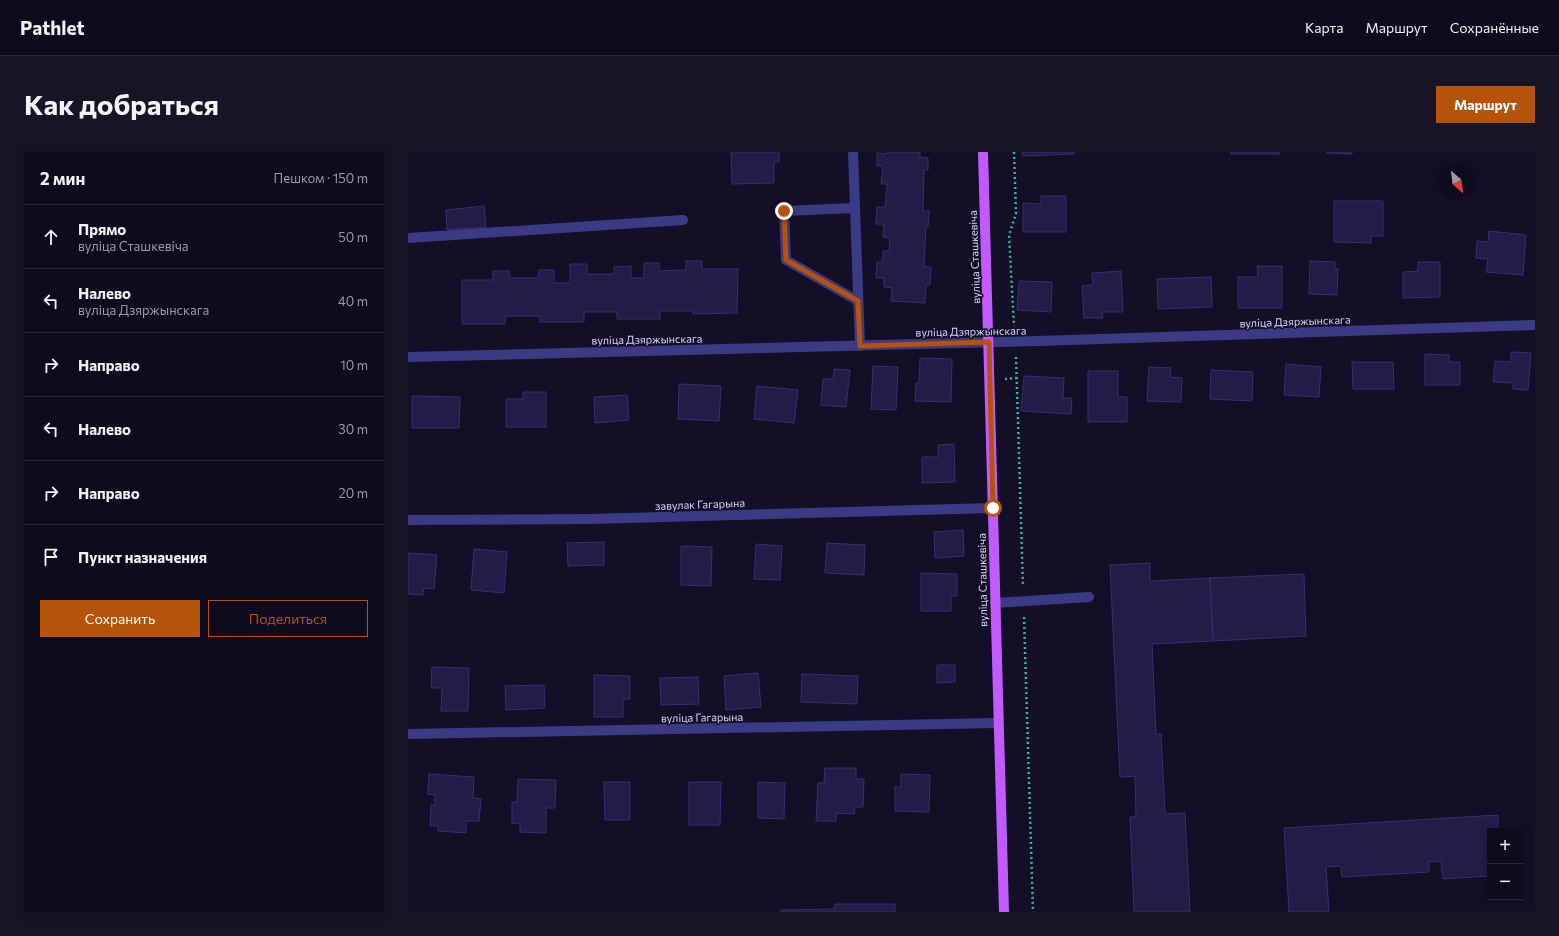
<!DOCTYPE html>
<html lang="ru">
<meta charset="utf-8">
<style>
body{margin:0;font-family:Commissioner,sans-serif;background:#171425;color:#f1f3f6}
.controls{position:absolute;right:12px;bottom:12px;display:grid;overflow:hidden;border-radius:0px;box-shadow:0 2px 10px #0003}
.controls button{width:36px;height:36px;display:grid;place-items:center;padding:0;border:0;border-bottom:1px solid #2e2b3b;background:#0e0b1c;color:#f1f3f6;font:20px sans-serif}
.compass{position:absolute;left:1031px;top:12px;width:36px;height:36px;border-radius:50%;background:#0e0b1c;box-shadow:0 2px 10px #0003;rotate:152deg}
.stop{position:absolute;width:12px;height:12px;margin:-9px;border:3px solid #b45309;border-radius:50%;background:#fff}
.stop.end{background:#b45309;border-color:#fff;box-shadow:0 1px 4px #0008}
.list{margin:0;padding:0;list-style:none}
h2{display:flex;justify-content:space-between;align-items:center;height:52px;margin:0;padding:0 16px;font-size:17px}
h2 small{font-size:13px;font-weight:400;color:#9b9ba3}
.list li{display:grid;grid-template-columns:26px 1fr auto;gap:12px;align-items:center;box-sizing:border-box;height:64px;padding:0 16px;border-top:1px solid #2e2b3b}
.list b{display:block;font-size:15px;white-space:nowrap}
.list p{margin:0;font-size:13px;white-space:nowrap;color:#9b9ba3}
.list em{font-size:13px;font-style:normal;color:#9b9ba3}
.actions{display:flex;gap:8px;padding:12px 16px}
.actions a{flex:1;padding:9px 0;border:1px solid #b45309;border-radius:0px;text-align:center;font-size:14px;color:#b45309}
.actions .main{background:#b45309;color:#fff}
.icon{flex:none;width:22px;height:22px;fill:none;stroke:currentColor;stroke-width:2;stroke-linecap:round;stroke-linejoin:round}
.map{position:relative;flex:none;width:1127px;height:760px;overflow:hidden;border-radius:0px}
header{display:flex;align-items:center;gap:24px;box-sizing:border-box;height:56px;padding:0 20px;background:#0e0b1c;border-bottom:1px solid #2e2b3b}
header strong{font-size:19px}
nav{display:flex;gap:22px;margin-inline-start:auto;font-size:14px}
.intro{display:flex;align-items:center;justify-content:space-between;box-sizing:border-box;height:96px;padding:0 24px}
h1{margin:0;font-size:28px}
.button{padding:10px 18px;border-radius:0px;background:#b45309;color:#fff;font-size:14px;font-weight:700}
main{display:flex;gap:24px;padding:0 24px}
aside{flex:1;background:#0e0b1c;border-radius:0px;box-shadow:0 2px 10px #0003}
.map>svg:first-child{display:block}
.building{fill:#241b47;stroke:#3b2d73}
.lines{fill:none;stroke-linecap:round;stroke-linejoin:round}
.path{stroke:#2fb8b0;stroke-width:2.5;stroke-dasharray:2 3;stroke-linecap:butt}
.minor{stroke:#3d3a85;stroke-width:10}
.major{stroke:#c25bff;stroke-width:10}
.route{stroke:#b45309;stroke-width:5}
.labels{text-anchor:middle;dominant-baseline:central;stroke-width:3;stroke-linejoin:round;paint-order:stroke}
.street-label{font-size:11px;fill:#d9d4ff;stroke:#130f26}
</style>
<header>
<strong>Pathlet</strong>
<nav><a>Карта</a><a>Маршрут</a><a>Сохранённые</a></nav>
</header>
<div class="intro"><h1>Как добраться</h1><a class="button">Маршрут</a></div>
<main>
<aside>
<h2>2 мин<small>Пешком · 150 m</small></h2>
<ul class="list">
<li><svg class="icon" aria-label="ahead" viewBox="0 0 24 24"><path d="M12 20V5M6 11l6-6 6 6"/></svg><div><b>Прямо</b><p>вуліца Сташкевіча</p></div><em>50 m</em></li>
<li><svg class="icon" aria-label="left" viewBox="0 0 24 24"><path d="M17 20v-9H6M10 6l-5 5 5 5"/></svg><div><b>Налево</b><p>вуліца Дзяржынскага</p></div><em>40 m</em></li>
<li><svg class="icon" aria-label="right" viewBox="0 0 24 24"><path d="M7 20v-9h11M14 6l5 5-5 5"/></svg><div><b>Направо</b></div><em>10 m</em></li>
<li><svg class="icon" aria-label="left" viewBox="0 0 24 24"><path d="M17 20v-9H6M10 6l-5 5 5 5"/></svg><div><b>Налево</b></div><em>30 m</em></li>
<li><svg class="icon" aria-label="right" viewBox="0 0 24 24"><path d="M7 20v-9h11M14 6l5 5-5 5"/></svg><div><b>Направо</b></div><em>20 m</em></li>
<li><svg class="icon" aria-label="arrive" viewBox="0 0 24 24"><path d="M6 21V4h12l-3 4 3 4H6"/></svg><div><b>Пункт назначения</b></div></li>
</ul>
<div class="actions"><a class="main">Сохранить</a><a>Поделиться</a></div>
</aside>
<div class="map">
<svg width="1127" height="760" viewBox="0 0 1127 760">
<rect width="100%" height="100%" fill="#130f26"/>
<!-- building -->
<g class="building">
<path d="M323,0H371V10H366V31L324,32Z"/>
<path d="M479,0H512V5L520,6V18H516L515,59H521L520,75H518L516,115H523L522,133H518L517,151L483,149L484,136L476,135V126H468L469,110H475V99H481L482,86L475,85L476,72H468L469,55H477L479,32H473L475,14H469V1L478,2Z"/>
<path d="M614,0H666L667,2L614,4Z"/>
<rect x="823" y="0" width="48" height="2"/>
<path d="M919,0H944V2L919,1Z"/>
<path d="M633,44H658V80H615V51L633,52Z"/>
<path d="M926,49H975V84H963V91L926,90Z"/>
<path d="M76,54L78,75L39,78L38,58Z"/>
<path d="M1081,79L1118,83L1115,123L1078,120L1080,107L1068,106L1069,89L1080,90Z"/>
<path d="M278,109H294V117H330L329,161L285,162V159H252V167H209V160H176V170H132V164H97V172H54V128H85V119H101V126H130L131,118H146V131H162V112H179V122H206V115L223,114V126H236V111H251V119L278,118Z"/>
<path d="M902,109L927,110V117H930L929,143L901,142Z"/>
<path d="M1010,110H1032V145L995,146V120L1010,119Z"/>
<path d="M849,114H874V156H830V125H850Z"/>
<path d="M713,119L715,160H694L695,166H676L674,134L685,133L684,121Z"/>
<path d="M803,125L804,155L750,157L749,127Z"/>
<path d="M611,129L644,130L643,160L609,158Z"/>
<path d="M1103,200L1123,201L1120,238L1105,237V231L1085,230L1087,209L1103,210Z"/>
<path d="M1017,202L1041,203V210H1052V233H1017Z"/>
<path d="M512,206L544,207L543,250L507,249L508,231H511Z"/>
<path d="M944,210H985L986,237H945Z"/>
<path d="M878,212L913,215L911,245L876,243Z"/>
<path d="M465,214L490,215L488,258L463,257Z"/>
<path d="M741,215L763,216L762,225L774,226L773,250L739,249Z"/>
<path d="M426,217L442,218L438,255L413,253L415,227H425Z"/>
<path d="M803,218L845,220L844,249L802,247Z"/>
<path d="M680,219H710V245H719V270H680Z"/>
<path d="M616,224L656,226L655,246H664L663,262L613,259Z"/>
<path d="M271,232L313,234L311,269L270,267Z"/>
<path d="M349,234L390,238L386,271L346,267Z"/>
<path d="M115,240H138V275H98V247H115Z"/>
<path d="M219,243L221,268L187,271L186,245Z"/>
<path d="M4,244L52,245L51,276H4Z"/>
<path d="M546,292L547,330L514,331V305H530V293Z"/>
<path d="M555,378L556,404L527,406L526,380Z"/>
<path d="M196,390V413L160,414L159,391Z"/>
<path d="M419,391L457,393L456,423L417,421Z"/>
<path d="M348,392L374,394L372,428L346,427Z"/>
<path d="M273,394L304,395L303,434L273,433Z"/>
<path d="M66,397L99,400L96,441L63,438Z"/>
<path d="M0,401L29,403L26,437L16,436L15,443L0,442Z"/>
<path d="M742,411V429L802,426L805,489L744,492L748,582H753L757,662L777,661L782,760H726L722,665H728L727,624L712,625L702,413Z"/>
<path d="M513,421L549,422V444H543V459H513Z"/>
<path d="M896,422L898,484L805,489L802,426Z"/>
<path d="M529,513H547V530L529,531Z"/>
<path d="M24,515L61,516L60,559H33L34,536H23Z"/>
<path d="M350,521L353,555L318,558L316,524Z"/>
<path d="M394,522L450,524L449,552L393,550Z"/>
<path d="M186,523L222,524V547H215V565H186Z"/>
<path d="M290,525L291,552L253,553L252,526Z"/>
<path d="M136,533L137,556L98,558L97,534Z"/>
<path d="M417,616H448V627H456L455,655H447L446,662L428,661V669H408L410,631H416Z"/>
<path d="M21,622L66,625L65,646L73,647L71,669H58V681L30,679V674H22L23,653H27V643L20,642Z"/>
<path d="M493,622L522,623L521,660L487,659V635H493Z"/>
<path d="M110,627L148,628L147,656H138V681L112,680V672L104,671V650H109Z"/>
<path d="M196,630H222V668H197Z"/>
<path d="M281,630H313L312,673H281Z"/>
<path d="M350,630L377,631L376,667L350,666Z"/>
<path d="M1090,663V679H1082V724L1035,727L1033,709L1021,710V720L934,725L933,714L918,715L921,760H881L876,676Z"/>
<path d="M427,752H487V760H373V758L427,757Z"/>
</g>
<g class="lines">
<!-- path -->
<g class="path">
<path d="M606,0L608,62L601,83L606,174"/>
<path d="M608,205L615,434"/>
<path d="M597,227L608,226"/>
<path d="M616,465L625,760"/>
</g>
<!-- minor -->
<g class="minor">
<path d="M445,0L452,194"/>
<path d="M447,56L376,59L378,108L450,149"/>
<path d="M0,86L275,68"/>
<path d="M0,205L630,189L1127,173"/>
<path d="M0,368L182,367L585,356"/>
<path d="M587,451L681,445"/>
<path d="M0,582L589,571"/>
</g>
<!-- major -->
<path class="major" d="M575,0C584,253 587,507 596,760"/>
</g>
<g class="lines">
<!-- route -->
<path class="route" d="M376,59L378,108L450,149L452,194L581,190L585,356"/>
</g>
<g class="labels">
<!-- street labels -->
<g class="street-label">
<text transform="translate(566 105) rotate(-92)">вуліца Сташкевіча</text>
<text transform="translate(887 169) rotate(-2)">вуліца Дзяржынскага</text>
<text transform="translate(563 179) rotate(-1)">вуліца Дзяржынскага</text>
<text transform="translate(239 187) rotate(-1)">вуліца Дзяржынскага</text>
<text transform="translate(292 352) rotate(-2)">завулак Гагарына</text>
<text transform="translate(574 428) rotate(-91)">вуліца Сташкевіча</text>
<text transform="translate(294 565) rotate(-1)">вуліца Гагарына</text>
</g>
</g>
</svg>
<div class="controls">
<button>+</button>
<button>−</button>
</div>
<svg class="compass" viewBox="-18 -18 36 36"><path d="M0-13l5 13h-10z" fill="#e53935"/><path d="M0 13l5-13h-10z" fill="#9b9ba3"/></svg>
<div class="stop" style="left:585px;top:356px"></div>
<div class="stop end" style="left:376px;top:59px"></div>
</div>
</main>
